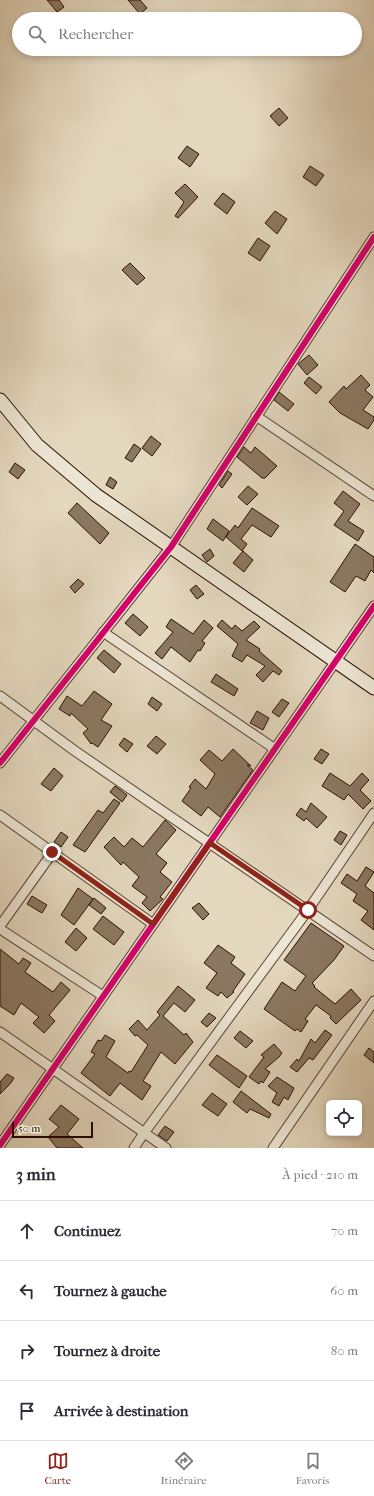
<!DOCTYPE html>
<html lang="fr">
<meta charset="utf-8">
<style>
body{margin:0;font-family:"IM FELL French Canon",serif;background:#f7f7f7;color:#2b2b33}
.controls{position:absolute;right:12px;bottom:12px;display:grid;overflow:hidden;border-radius:6px;box-shadow:0 2px 6px #0003}
.controls button{width:36px;height:36px;display:grid;place-items:center;padding:0;border:0;border-bottom:1px solid #e1e1e2;background:#fff;color:#2b2b33;font:20px sans-serif}
.scale{position:absolute;left:12px;bottom:10px;width:81px;box-sizing:border-box;padding-left:4px;border:2px solid #2b1000;border-top:0;font-size:11px;line-height:14px;white-space:nowrap;color:#2b1000;-webkit-text-stroke:3px #ede6d5;paint-order:stroke}
.stop{position:absolute;width:12px;height:12px;margin:-9px;border:3px solid #8f2418;border-radius:50%;background:#fff}
.stop.end{background:#8f2418;border-color:#fff;box-shadow:0 1px 4px #0008}
.list{margin:0;padding:0;list-style:none}
h2{display:flex;justify-content:space-between;align-items:center;height:52px;margin:0;padding:0 16px;font-size:17px}
h2 small{font-size:13px;font-weight:400;color:#7c7c81}
.list li{display:grid;grid-template-columns:26px 1fr auto;gap:12px;align-items:center;box-sizing:border-box;height:60px;padding:0 16px;border-top:1px solid #e1e1e2}
.list b{display:block;font-size:15px;white-space:nowrap}
.list em{font-size:13px;font-style:normal;color:#7c7c81}
.icon{flex:none;width:22px;height:22px;fill:none;stroke:currentColor;stroke-width:2;stroke-linecap:round;stroke-linejoin:round}
.map{position:relative;flex:none;width:374px;height:1148px;overflow:hidden}
.search{position:absolute;background:#fff;box-shadow:0 2px 6px #0003;left:12px;right:12px;top:12px;height:44px;display:flex;align-items:center;gap:10px;box-sizing:border-box;padding:0 14px;border-radius:22px;color:#7c7c81;font-size:15px}
.sheet{height:292px;background:#fff}
nav{display:flex;justify-content:space-around;align-items:center;box-sizing:border-box;height:56px;border-top:1px solid #e1e1e2;background:#fff;font-size:11px;color:#7c7c81}
nav a{display:grid;justify-items:center;gap:2px}
nav .on{color:#8f2418}
.map>svg:first-child{display:block}
.building{fill:#8b7863;stroke:#2b1000}
.lines{fill:none;stroke-linecap:round;stroke-linejoin:round}
.street-casing{stroke:#594230;stroke-width:11}
.secondary-casing{stroke:#2b1000;stroke-width:15}
.street{stroke:#ede6d5;stroke-width:9}
.secondary{stroke:#ede6d5;stroke-width:13}
.cycleway-casing{stroke:#ede6d5;stroke-width:8}
.cycleway{stroke:#d6006c;stroke-width:6}
.route{stroke:#8f2418;stroke-width:5}
</style>
<div class="map">
<svg width="374" height="1148" viewBox="0 0 374 1148">
<rect width="100%" height="100%" fill="#e4d8bf"/>
<filter id="stains"><feTurbulence type="fractalNoise" baseFrequency=".005" numOctaves="4"/><feColorMatrix values="0 0 0 0 .2 0 0 0 0 .09 0 0 0 0 .02 0 0 0 .5 -.17"/></filter>
<radialGradient id="worn" r=".72"><stop offset=".6" stop-color="#630" stop-opacity="0"/><stop offset="1" stop-color="#630" stop-opacity=".3"/></radialGradient>
<!-- building -->
<g class="building">
<path d="M47,0H59L64,7L57,12Z"/>
<path d="M128,0H140L147,8L140,14Z"/>
<path d="M279,108L288,118L279,126L270,116Z"/>
<path d="M187,146L199,154L190,167L178,158Z"/>
<path d="M310,166L324,175L316,186L303,177Z"/>
<path d="M185,184L198,197L178,218L175,216L184,202L175,193Z"/>
<path d="M223,193L235,202L227,214L214,204Z"/>
<path d="M275,211L287,219L277,234L265,223Z"/>
<path d="M258,238L270,246L260,261L248,253Z"/>
<path d="M130,263L145,278L137,285L122,270Z"/>
<path d="M309,355L318,365L307,375L298,364Z"/>
<path d="M361,375L370,385L365,390L373,397L363,410L374,417V420L368,429L340,413L329,402L344,386L346,389Z"/>
<path d="M309,377L322,387L316,394L304,383Z"/>
<path d="M279,392L294,404L288,411L274,400Z"/>
<path d="M151,436L161,444L152,456L142,448Z"/>
<path d="M134,444L141,449L132,462L125,458Z"/>
<path d="M244,447L251,453L255,447L277,466L265,478H262L237,457Z"/>
<path d="M15,463L25,470L18,479L9,472Z"/>
<path d="M228,471L232,474L222,488L219,485Z"/>
<path d="M110,477L117,482L113,489L106,485Z"/>
<path d="M248,486L258,494L247,505L238,497Z"/>
<path d="M343,491L360,504L348,521L364,531L358,541L334,525L344,511L334,503Z"/>
<path d="M77,503L109,533L100,544L68,513Z"/>
<path d="M252,508L279,526L271,537L252,525L241,539L247,544L242,551L226,537L235,525L238,528Z"/>
<path d="M213,519L229,531L223,541L207,529Z"/>
<path d="M355,544L374,557V573L371,570L365,581L356,576L345,592L330,582Z"/>
<path d="M210,549L214,556L207,562L202,555Z"/>
<path d="M243,551L253,560L244,572L233,563Z"/>
<path d="M78,579L84,584L75,593L70,587Z"/>
<path d="M196,585L204,594L197,599L190,590Z"/>
<path d="M133,614L148,627L140,636L125,623Z"/>
<path d="M171,619L193,634L204,620L213,628L202,641L205,643L200,651L198,650L190,662L171,647L162,659L155,653L173,632L166,627Z"/>
<path d="M222,620L232,629L235,625L242,631L254,621L260,627L246,640L260,649L259,651L282,671L279,675L273,671L263,682L256,675L265,666L247,655L242,662L232,656L238,644L217,626Z"/>
<path d="M104,650L121,664L114,673L97,658Z"/>
<path d="M216,674L238,689L234,696L211,682Z"/>
<path d="M94,691L112,704L101,720L112,726L98,747L92,743L91,744L83,733L88,729L71,713L70,716L59,709L67,696L82,706Z"/>
<path d="M152,697L162,704L157,711L148,704Z"/>
<path d="M282,699L289,703L279,717L272,712Z"/>
<path d="M257,711L269,718L263,730L250,723Z"/>
<path d="M156,736L166,744L157,754L147,746Z"/>
<path d="M124,738L133,744L127,752L119,745Z"/>
<path d="M233,749L251,766L247,765L253,770L220,817L208,807L201,816L182,801L191,788L189,787L195,779L206,789L215,774L200,760L209,750L222,761Z"/>
<path d="M321,749L329,754L322,764L314,759Z"/>
<path d="M54,768L63,776L51,791L41,784Z"/>
<path d="M330,773L350,786L362,773L369,780L360,790L371,801L363,809L348,794L344,800L322,786Z"/>
<path d="M115,786L127,795L122,802L110,792Z"/>
<path d="M114,799L120,803L85,852L73,845L98,810L103,813Z"/>
<path d="M311,803L327,817L317,828L306,818L304,821L296,815L301,808L306,812Z"/>
<path d="M165,820L176,830L156,854L167,863L160,872L172,882L160,897L163,899L150,911L142,903L147,897L132,886L139,877L123,862L121,865L104,847L114,837L124,847L132,838L143,847Z"/>
<path d="M340,831L347,835L341,845L334,840Z"/>
<path d="M61,832L68,837L61,847L54,842Z"/>
<path d="M366,867L374,872L365,886L374,893V930L361,920L368,911L353,901L357,894L341,883L347,874L357,881Z"/>
<path d="M78,888L93,899L74,925L61,915Z"/>
<path d="M32,896L47,905L42,913L27,904Z"/>
<path d="M94,898L106,908L101,914L89,905Z"/>
<path d="M199,903L209,914L203,920L192,908Z"/>
<path d="M103,916L124,932L114,945L93,929Z"/>
<path d="M311,923L344,946L334,960L312,983L315,986L314,987L335,1004L351,989L361,1000L336,1024L330,1018L331,1016L316,1005L305,1019L308,1021L301,1032L297,1029L295,1031L264,1009L282,982L295,991L306,976L284,960Z"/>
<path d="M76,928L87,938L76,951L65,942Z"/>
<path d="M218,945L235,957L231,963L245,974L233,991L234,992L227,998L221,992L218,996L206,988L217,973L204,963Z"/>
<path d="M0,949L19,964L23,958L31,963L25,972L53,992L61,982L70,990L49,1015L55,1021L44,1033L33,1023L39,1017L21,1003L14,1015L0,1006Z"/>
<path d="M178,986L195,1000L185,1012L174,1003L163,1016L184,1035L186,1033L193,1042L175,1064L161,1052L143,1081L151,1086L142,1100L120,1083L110,1096L81,1073L95,1054L91,1052L98,1040L101,1041L105,1035L115,1041L106,1057L128,1073L129,1071L131,1072L148,1045L137,1035L135,1036L129,1029L138,1020L147,1030L160,1015L157,1012Z"/>
<path d="M209,1013L216,1018L207,1027L201,1022Z"/>
<path d="M325,1030L332,1035L313,1060L309,1058L297,1072L290,1067L297,1059L299,1061L311,1039L315,1043Z"/>
<path d="M240,1031L253,1041L246,1048L234,1038Z"/>
<path d="M274,1044L282,1053L279,1057L265,1069L270,1072L263,1083L261,1081L259,1084L249,1077L264,1057L261,1055Z"/>
<path d="M369,1048L374,1052V1063L364,1055Z"/>
<path d="M217,1055L247,1076L239,1088L209,1065Z"/>
<path d="M7,1074L14,1078L10,1084L0,1094V1082Z"/>
<path d="M277,1077L294,1088L288,1100L284,1097L279,1106L272,1102L277,1093L268,1086Z"/>
<path d="M241,1091L271,1114L269,1118L250,1109L247,1113L233,1102Z"/>
<path d="M212,1093L227,1104L218,1116L202,1105Z"/>
<path d="M61,1105L79,1119L67,1134L83,1148H57L48,1137L59,1127L49,1119Z"/>
<path d="M165,1126L174,1132L167,1141L158,1135Z"/>
</g>
<g class="lines">
<!-- street casing -->
<g class="street-casing">
<g id="street">
<path d="M256,416L374,496"/>
<path d="M103,632L275,749"/>
<path d="M0,696L75,751L374,956"/>
<path d="M0,763L171,547L374,237"/>
<path d="M0,815L153,924"/>
<path d="M0,926L53,852"/>
<path d="M0,929L103,996"/>
<path d="M0,1032L166,1148"/>
<path d="M0,1145L374,606"/>
<path d="M134,1148L144,1133L308,910L374,813"/>
<path d="M273,1148L374,1001"/>
</g>
</g>
<!-- secondary casing -->
<g class="secondary-casing">
<path id="secondary" d="M0,400L37,445L96,495L374,688"/>
</g>
<!-- street -->
<use href="#street" class="street"/>
<!-- secondary -->
<use href="#secondary" class="secondary"/>
<!-- cycleway casing -->
<g class="cycleway-casing">
<g id="cycleway">
<path d="M0,763L171,547L374,237"/>
<path d="M0,1145L374,606"/>
</g>
</g>
<!-- cycleway -->
<use href="#cycleway" class="cycleway"/>
</g>
<g class="lines">
<!-- route -->
<path class="route" d="M52,852L153,924L210,843L308,910"/>
</g>
<rect width="100%" height="100%" filter="url(#stains)"/>
<rect width="100%" height="100%" fill="url(#worn)"/>
</svg>
<div class="controls">
<button><svg class="icon" aria-label="locate" viewBox="0 0 24 24"><circle cx="12" cy="12" r="6"/><path d="M12 2v4M12 18v4M2 12h4M18 12h4"/></svg></button>
</div>
<div class="scale">50 m</div>
<div class="stop" style="left:308px;top:910px"></div>
<div class="stop end" style="left:52px;top:852px"></div>
<div class="search"><svg class="icon" aria-label="search" viewBox="0 0 24 24"><circle cx="10" cy="10" r="6"/><path d="M15 15l6 6"/></svg>Rechercher</div>
</div>
<section class="sheet">
<h2>3 min<small>À pied · 210 m</small></h2>
<ul class="list">
<li><svg class="icon" aria-label="ahead" viewBox="0 0 24 24"><path d="M12 20V5M6 11l6-6 6 6"/></svg><div><b>Continuez</b></div><em>70 m</em></li>
<li><svg class="icon" aria-label="left" viewBox="0 0 24 24"><path d="M17 20v-9H6M10 6l-5 5 5 5"/></svg><div><b>Tournez à gauche</b></div><em>60 m</em></li>
<li><svg class="icon" aria-label="right" viewBox="0 0 24 24"><path d="M7 20v-9h11M14 6l5 5-5 5"/></svg><div><b>Tournez à droite</b></div><em>80 m</em></li>
<li><svg class="icon" aria-label="arrive" viewBox="0 0 24 24"><path d="M6 21V4h12l-3 4 3 4H6"/></svg><div><b>Arrivée à destination</b></div></li>
</ul>
</section>
<nav>
<a class="on"><svg class="icon" aria-label="map" viewBox="0 0 24 24"><path d="M3 6l6-2 6 2 6-2v14l-6 2-6-2-6 2zM9 4v14M15 6v14"/></svg>Carte</a>
<a><svg class="icon" aria-label="directions" viewBox="0 0 24 24"><path d="M12 3l9 9-9 9-9-9zM9 14v-3h6M13 9l2 2-2 2"/></svg>Itinéraire</a>
<a><svg class="icon" aria-label="saved" viewBox="0 0 24 24"><path d="M7 4h10v16l-5-4-5 4z"/></svg>Favoris</a>
</nav>
